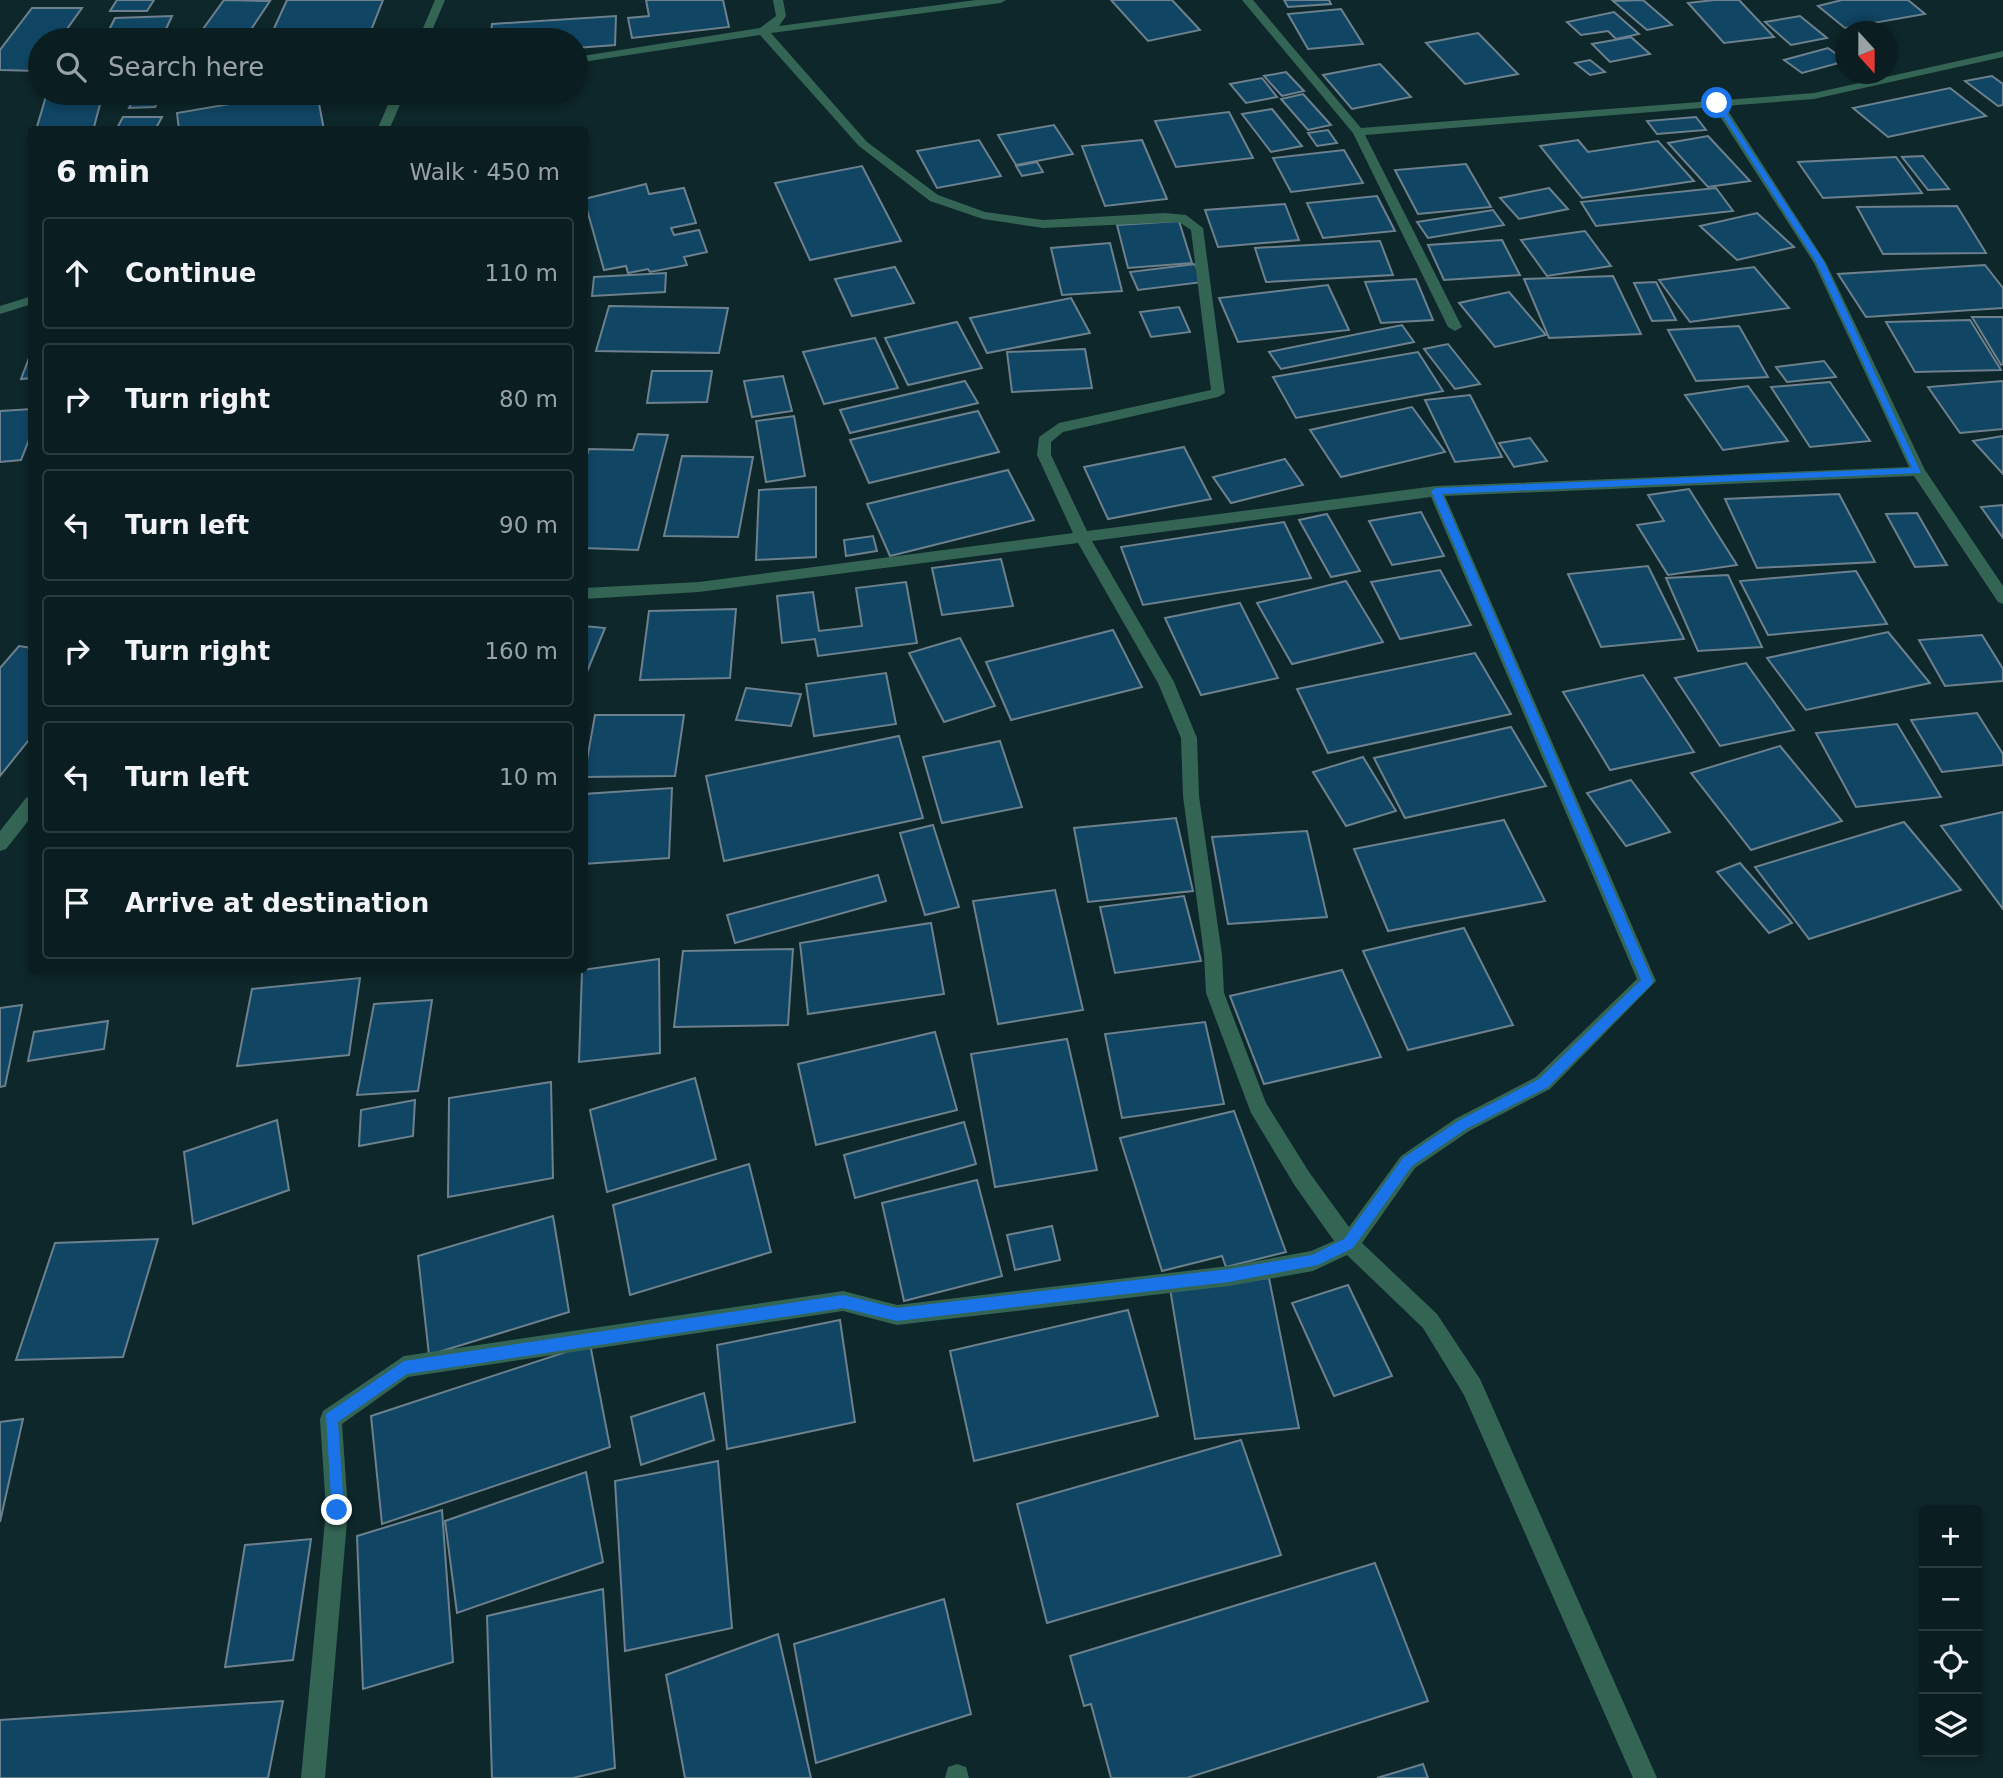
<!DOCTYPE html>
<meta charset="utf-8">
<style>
body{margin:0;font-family:"DejaVu Sans",sans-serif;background:#132629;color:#f1f3f6}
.controls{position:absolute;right:21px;bottom:21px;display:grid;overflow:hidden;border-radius:7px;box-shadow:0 4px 10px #0003}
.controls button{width:63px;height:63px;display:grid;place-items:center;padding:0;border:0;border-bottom:2px solid #2a3b3e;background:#0a1d20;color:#f1f3f6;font:35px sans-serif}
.compass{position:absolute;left:1835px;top:21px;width:63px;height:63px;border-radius:50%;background:#0a1d20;box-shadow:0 4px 10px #0003;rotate:159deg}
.stop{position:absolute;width:21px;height:21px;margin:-16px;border:5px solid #1a73e8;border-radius:50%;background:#fff}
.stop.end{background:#1a73e8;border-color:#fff;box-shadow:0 2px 7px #0008}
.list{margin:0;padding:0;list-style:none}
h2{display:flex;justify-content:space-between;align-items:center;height:91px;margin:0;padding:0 28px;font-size:30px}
h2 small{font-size:23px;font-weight:400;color:#99a2a5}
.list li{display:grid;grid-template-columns:46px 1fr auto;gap:21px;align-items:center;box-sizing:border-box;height:112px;margin:0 14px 14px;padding:0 14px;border:2px solid #2a3b3e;border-radius:7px}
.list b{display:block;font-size:26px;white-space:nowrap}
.list em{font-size:23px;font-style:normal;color:#99a2a5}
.icon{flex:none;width:38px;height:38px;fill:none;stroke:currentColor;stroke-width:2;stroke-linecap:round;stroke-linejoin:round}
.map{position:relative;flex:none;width:2003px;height:1778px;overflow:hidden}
.search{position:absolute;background:#0a1d20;box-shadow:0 4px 10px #0003;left:28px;top:28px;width:560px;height:77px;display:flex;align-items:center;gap:18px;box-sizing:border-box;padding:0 24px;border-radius:38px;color:#99a2a5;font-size:26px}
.panel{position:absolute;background:#0a1d20;box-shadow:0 4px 10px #0003;left:28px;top:126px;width:560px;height:847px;border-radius:7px}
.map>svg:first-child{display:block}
.building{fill:#104664;stroke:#6c808e;stroke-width:2}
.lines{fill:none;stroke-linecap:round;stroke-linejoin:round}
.minor{fill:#336454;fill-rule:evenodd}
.route{fill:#1a73e8}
</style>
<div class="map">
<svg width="2003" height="1778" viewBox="0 0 2003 1778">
<rect width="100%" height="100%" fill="#0e272a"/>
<!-- building -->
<g class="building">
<path d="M117,0H154L147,11H110Z"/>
<path d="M224,0L270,1L244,40H195Z"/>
<path d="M287,0H383L370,33L271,35Z"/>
<path d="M646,0H723L729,27L632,38L628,18L649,16Z"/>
<path d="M1111,0H1172L1200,30L1148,41Z"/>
<path d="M1284,0H1329L1331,4L1288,7Z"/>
<path d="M1643,0L1672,25L1647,30L1613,1Z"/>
<path d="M1714,0H1739L1774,37L1724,43L1688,3Z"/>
<path d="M1842,0H1908L1925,14L1845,28L1818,6Z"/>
<path d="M32,8H82L59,40H40L38,71L0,70V50Z"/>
<path d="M1341,9L1363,44L1308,49L1288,14Z"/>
<path d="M1614,12L1639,34L1616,39L1608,31L1581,35L1567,22Z"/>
<path d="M172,16L161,40H104L115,18Z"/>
<path d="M616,16L615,45L576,48V40H490L492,24Z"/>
<path d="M1800,16L1827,38L1791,45L1765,22Z"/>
<path d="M1478,33L1518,74L1465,84L1426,43Z"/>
<path d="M359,34V40H308Z"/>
<path d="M1631,37L1650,54L1610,62L1592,44Z"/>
<path d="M1828,48L1846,61L1802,73L1784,60Z"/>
<path d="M1590,60L1605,72L1590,75L1575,63Z"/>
<path d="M1380,64L1411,97L1352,109L1323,75Z"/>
<path d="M1286,72L1304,91L1282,96L1264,76Z"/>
<path d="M1992,76L2003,84V105L1998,106L1965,81Z"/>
<path d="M1262,78L1277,97L1246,103L1230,84Z"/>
<path d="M1950,88L1986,116L1888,137L1853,108Z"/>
<path d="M47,93H103L94,127L36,130Z"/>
<path d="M137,93H163L155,107L129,108Z"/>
<path d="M294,93H317L324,130H179L177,113Z"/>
<path d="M1303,94L1331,125L1308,130L1281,99Z"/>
<path d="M1272,109L1302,146L1271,152L1242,114Z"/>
<path d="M1229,112L1253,158L1176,167L1155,121Z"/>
<path d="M123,117H162L155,130H116Z"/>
<path d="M1696,117L1706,130L1657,134L1647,121Z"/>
<path d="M1054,125L1073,154L1016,165L998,135Z"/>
<path d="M1328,130L1337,143L1317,146L1308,133Z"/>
<path d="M1708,136L1750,181L1708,187L1668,143Z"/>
<path d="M979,140L1001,176L937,188L917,151Z"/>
<path d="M1142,140L1167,199L1105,206L1082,146Z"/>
<path d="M1578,140L1588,152L1658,141L1694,181L1582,198L1540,146Z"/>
<path d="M1344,150L1363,183L1291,192L1273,158Z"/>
<path d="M1923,156L1949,189L1928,190L1902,157Z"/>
<path d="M1896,157L1922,193L1823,198L1798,162Z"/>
<path d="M1037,162L1043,172L1022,176L1016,166Z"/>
<path d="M1466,164L1491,207L1418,214L1395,170Z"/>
<path d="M862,166L901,241L810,260L775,183Z"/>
<path d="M646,184L649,194L684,188L696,223L671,228L674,235L699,230L707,252L684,257L687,265L650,272L648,269L628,273L626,266L604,270L584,199Z"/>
<path d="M1549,188L1568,209L1519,219L1500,198Z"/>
<path d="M1716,188L1733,211L1596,226L1581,202Z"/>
<path d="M1377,196L1395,231L1323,238L1307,203Z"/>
<path d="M1285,204L1299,240L1218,247L1205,210Z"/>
<path d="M1957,206L1986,253L1883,254L1857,207Z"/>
<path d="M1493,210L1504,225L1428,238L1417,222Z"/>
<path d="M1757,213L1794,247L1737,260L1700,226Z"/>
<path d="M1179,221L1192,263L1128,268L1117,225Z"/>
<path d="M1585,231L1611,266L1547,276L1521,240Z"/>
<path d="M1502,240L1520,275L1444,280L1428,245Z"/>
<path d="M1380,241L1393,275L1266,282L1255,248Z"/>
<path d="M1110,243L1122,291L1062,295L1051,248Z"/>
<path d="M1195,264L1203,282L1138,290L1130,272Z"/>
<path d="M1985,265L2003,288V308L1866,317L1838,274Z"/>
<path d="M895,267L914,303L852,316L835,279Z"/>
<path d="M1754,267L1789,308L1690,322L1659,280Z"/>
<path d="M666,273L665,292L592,296L594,277Z"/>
<path d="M1613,276L1641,334L1549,338L1524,279Z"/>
<path d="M1416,279L1433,320L1381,323L1365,282Z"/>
<path d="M1656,282L1676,320L1652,321L1634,283Z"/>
<path d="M1328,285L1349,330L1238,342L1219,298Z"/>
<path d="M1509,292L1546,335L1495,347L1459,303Z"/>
<path d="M1071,298L1090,333L987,353L970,318Z"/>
<path d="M609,306L728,308L719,353L596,351Z"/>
<path d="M1179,307L1190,332L1151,337L1140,312Z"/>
<path d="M1972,317H2003V364L2001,365Z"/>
<path d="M1970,320L2001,370L1915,372L1886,322Z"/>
<path d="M957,322L982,368L908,385L885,338Z"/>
<path d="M1402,325L1414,342L1281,369L1269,352Z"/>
<path d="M1739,326L1768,377L1696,381L1668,330Z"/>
<path d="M875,338L898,388L824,404L803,352Z"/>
<path d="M1448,344L1480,384L1455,389L1424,349Z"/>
<path d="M1085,349L1092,388L1012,392L1007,352Z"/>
<path d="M32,350V378L21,379Z"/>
<path d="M1418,352L1443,391L1296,418L1273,377Z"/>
<path d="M1824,361L1836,377L1787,382L1776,367Z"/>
<path d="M652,371H712L707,402L647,403Z"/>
<path d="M783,376L792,411L752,417L744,381Z"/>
<path d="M965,381L978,403L850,433L840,410Z"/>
<path d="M2003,381V429L1960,433L1928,387Z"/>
<path d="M1830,382L1870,441L1810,447L1771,387Z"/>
<path d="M1748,386L1788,441L1723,450L1685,395Z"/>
<path d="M1470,395L1502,457L1455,462L1425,400Z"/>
<path d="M1412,407L1445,452L1341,477L1310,430Z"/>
<path d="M32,409V432L21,460L0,462V411Z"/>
<path d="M978,411L999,452L869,483L850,440Z"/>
<path d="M794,416L805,476L766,482L756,421Z"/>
<path d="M638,434L668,435L638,550L584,548V464L589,449L633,450Z"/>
<path d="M2003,436V474L1973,441Z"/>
<path d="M1530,438L1547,461L1514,467L1499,443Z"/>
<path d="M1184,447L1211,499L1108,519L1084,467Z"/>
<path d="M682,456L753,457L738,537L664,536Z"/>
<path d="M1285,459L1303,485L1231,503L1213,477Z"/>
<path d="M1008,470L1034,520L890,556L867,504Z"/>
<path d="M816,487V557L756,560L759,490Z"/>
<path d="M1689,489L1737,565L1668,575L1637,525L1664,521L1648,495Z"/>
<path d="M1839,494L1875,562L1757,568L1725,499Z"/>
<path d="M2003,505V538L1981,507Z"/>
<path d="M1421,512L1444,556L1392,565L1369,521Z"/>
<path d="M1917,513L1947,565L1915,567L1886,514Z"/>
<path d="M1327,514L1360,571L1331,577L1299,520Z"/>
<path d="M1284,522L1311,578L1143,605L1121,547Z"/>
<path d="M873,536L877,551L846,556L844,540Z"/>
<path d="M1001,559L1013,606L942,615L932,568Z"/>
<path d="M1648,566L1684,639L1601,647L1568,574Z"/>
<path d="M1440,570L1471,625L1400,639L1371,582Z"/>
<path d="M1856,571L1887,624L1768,635L1740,581Z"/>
<path d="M1728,575L1762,647L1698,651L1666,578Z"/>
<path d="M1346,581L1383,642L1292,664L1257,603Z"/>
<path d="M906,582L917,643L818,656L815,639L782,643L777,596L813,592L819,631L862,626L856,588Z"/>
<path d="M1240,603L1278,678L1201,695L1165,618Z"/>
<path d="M736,609L730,678L640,680L649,611Z"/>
<path d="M584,626L605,628L584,679Z"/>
<path d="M1113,630L1142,687L1011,720L986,662Z"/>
<path d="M1888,632L1930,683L1806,710L1767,658Z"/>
<path d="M1982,635L2003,669V681L1945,686L1919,640Z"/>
<path d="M960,638L995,706L944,722L909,653Z"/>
<path d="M19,646L32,648V736L0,776V668Z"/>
<path d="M1475,653L1511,714L1328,753L1297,689Z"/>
<path d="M1746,663L1794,730L1720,746L1675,678Z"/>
<path d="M886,673L896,724L814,736L806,684Z"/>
<path d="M1643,675L1694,752L1610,770L1563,692Z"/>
<path d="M746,688L801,694L791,726L736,720Z"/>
<path d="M1977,713L2003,754V765L1942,772L1911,720Z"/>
<path d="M595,715H684L675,776L584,777Z"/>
<path d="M1897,724L1941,797L1856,807L1816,733Z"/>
<path d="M1511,727L1546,786L1405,818L1374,758Z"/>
<path d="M899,736L923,818L724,861L706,776Z"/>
<path d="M1000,741L1022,807L942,823L923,757Z"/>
<path d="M1780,746L1842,821L1751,850L1691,773Z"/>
<path d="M1363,757L1396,811L1346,826L1313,772Z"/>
<path d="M1631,780L1670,832L1626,846L1587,793Z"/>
<path d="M672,788L669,858L584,864V794Z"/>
<path d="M2003,812V909L1941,826Z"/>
<path d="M1176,818L1193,891L1088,902L1074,828Z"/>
<path d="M1504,820L1545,901L1388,931L1354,849Z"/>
<path d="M1904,822L1961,890L1809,939L1755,867Z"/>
<path d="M933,825L959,907L925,915L900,833Z"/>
<path d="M1307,831L1327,917L1228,924L1212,837Z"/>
<path d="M1740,863L1792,923L1769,933L1717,872Z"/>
<path d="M878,875L886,901L735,943L727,915Z"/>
<path d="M1055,890L1083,1010L998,1024L973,901Z"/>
<path d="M1184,896L1201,961L1115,973L1100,907Z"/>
<path d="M931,923L944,994L808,1014L800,943Z"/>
<path d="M1464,928L1513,1025L1408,1050L1363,951Z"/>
<path d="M793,949L788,1025L674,1027L683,951Z"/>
<path d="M659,959L660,1053L579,1062L582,970Z"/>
<path d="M1342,970L1381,1057L1264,1084L1230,996Z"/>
<path d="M360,978L349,1055L237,1066L252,989Z"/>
<path d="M432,1000L418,1091L357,1095L374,1004Z"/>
<path d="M22,1005L5,1086L0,1087V1008Z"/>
<path d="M108,1021L104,1049L28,1061L34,1032Z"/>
<path d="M1205,1022L1224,1104L1122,1118L1105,1034Z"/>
<path d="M935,1032L957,1110L816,1145L798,1064Z"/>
<path d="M1067,1039L1097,1170L995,1187L971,1054Z"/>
<path d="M695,1078L716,1159L607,1192L590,1110Z"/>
<path d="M551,1082L553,1178L448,1197L449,1098Z"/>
<path d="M415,1100L413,1136L359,1146L361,1110Z"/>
<path d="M1234,1111L1286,1252L1226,1267L1222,1256L1162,1271L1120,1138Z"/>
<path d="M277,1120L289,1190L193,1224L184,1152Z"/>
<path d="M964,1122L976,1164L855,1198L844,1155Z"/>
<path d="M749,1164L771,1252L630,1295L613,1205Z"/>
<path d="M977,1180L1002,1276L904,1301L882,1203Z"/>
<path d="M553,1216L569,1312L429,1355L418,1256Z"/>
<path d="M1052,1226L1060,1260L1015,1270L1007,1235Z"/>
<path d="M158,1239L123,1357L16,1360L55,1243Z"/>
<path d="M1269,1278L1299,1428L1195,1439L1170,1289Z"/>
<path d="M1348,1285L1392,1376L1334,1396L1292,1303Z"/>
<path d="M1128,1310L1158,1416L974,1461L950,1351Z"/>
<path d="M840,1320L855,1422L727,1449L717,1345Z"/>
<path d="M590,1344L610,1447L382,1524L371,1416Z"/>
<path d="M704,1393L714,1440L641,1465L631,1417Z"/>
<path d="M23,1419L0,1522V1422Z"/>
<path d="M1241,1440L1281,1555L1047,1623L1017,1504Z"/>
<path d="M718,1461L732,1628L625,1651L615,1481Z"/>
<path d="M586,1472L603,1562L457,1613L445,1521Z"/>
<path d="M442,1510L453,1662L363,1689L357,1536Z"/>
<path d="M311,1539L293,1660L225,1667L245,1545Z"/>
<path d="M1375,1563L1428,1701L1187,1778H1111L1091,1704L1084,1706L1070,1656Z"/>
<path d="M603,1589L615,1768L573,1778H492L487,1616Z"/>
<path d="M944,1599L971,1714L816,1763L794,1644Z"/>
<path d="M778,1634L811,1778H685L666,1675Z"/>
<path d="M283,1701L268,1778H0V1720Z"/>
<path d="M1423,1764L1428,1778H1377Z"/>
</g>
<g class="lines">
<!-- minor -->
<g class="minor">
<path d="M435,0H445L428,40H418Z"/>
<path d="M773,0H783L786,16L779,26L976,0H1006L1001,3L771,33L867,142L938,195L985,212L1043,220L1165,213L1186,215L1203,228L1225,393L1218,397L1063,432L1051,442V455L1087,531L1436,486L1909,467L1814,263L1714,107L1365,135L1462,327L1455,331L1448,327L1353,133L1242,0H1253L1361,128L1814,93L2003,51V57L1814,99L1725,106L1826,263L1925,470L2003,586V604L1998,602L1914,476L1445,496L1656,981L1550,1089L1469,1131L1415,1168L1362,1243L1437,1314L1480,1379L1657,1778H1633L1464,1395L1423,1328L1347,1255L1313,1271L1229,1286L897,1325L843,1311L408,1377L342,1424L348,1510L325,1778H301L326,1510L320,1419L323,1411L404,1356L843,1291L897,1305L1229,1266L1311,1251L1334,1241L1295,1186L1251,1113L1206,993L1204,955L1183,796L1181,738L1158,683L1078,543L699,592L584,599V588L699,582L1073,533L1037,455L1039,437L1059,423L1211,390L1191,230L1179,222L1043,228L983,219L930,201L859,146L760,35L576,63V57L760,28L776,16ZM1431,497L1637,979L1536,1077L1455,1119L1401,1156L1349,1227L1309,1172L1266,1103L1224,993L1222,955L1199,796L1197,738L1174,682L1092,541Z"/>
<path d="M393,93H405L389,130H377Z"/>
<path d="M32,296V304L0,314V306Z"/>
<path d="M32,796V816L6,849L0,851V831L26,798Z"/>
<path d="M957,1764L966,1767L969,1778H945L948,1767Z"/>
</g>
</g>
<!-- route -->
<path class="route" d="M1714,102L1720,103L1824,262L1921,473L1442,494L1653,981L1651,985L1548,1087L1466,1129L1412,1166L1353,1248L1318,1265L1229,1282L897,1321L843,1308L407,1374L338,1422L344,1510L337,1518L332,1516L326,1414L404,1361L843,1295L897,1308L1229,1269L1312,1255L1344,1239L1403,1158L1458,1121L1539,1079L1641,980L1431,491L1436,488L1912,468L1816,262Z"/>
</svg>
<div class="controls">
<button>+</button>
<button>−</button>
<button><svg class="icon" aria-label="locate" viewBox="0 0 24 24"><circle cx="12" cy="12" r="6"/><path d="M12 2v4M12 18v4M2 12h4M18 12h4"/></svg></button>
<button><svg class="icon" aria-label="layers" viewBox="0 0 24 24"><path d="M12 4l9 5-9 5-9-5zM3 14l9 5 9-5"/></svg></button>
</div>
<svg class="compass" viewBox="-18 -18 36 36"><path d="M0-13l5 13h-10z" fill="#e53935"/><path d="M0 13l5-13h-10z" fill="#99a2a5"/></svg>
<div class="stop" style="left:1717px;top:103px"></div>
<div class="stop end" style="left:337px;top:1510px"></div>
<div class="search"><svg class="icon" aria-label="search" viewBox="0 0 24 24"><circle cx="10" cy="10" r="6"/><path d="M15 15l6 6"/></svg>Search here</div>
<section class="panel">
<h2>6 min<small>Walk · 450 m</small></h2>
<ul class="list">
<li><svg class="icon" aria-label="ahead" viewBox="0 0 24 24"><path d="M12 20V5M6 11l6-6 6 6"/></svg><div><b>Continue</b></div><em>110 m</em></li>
<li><svg class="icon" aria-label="right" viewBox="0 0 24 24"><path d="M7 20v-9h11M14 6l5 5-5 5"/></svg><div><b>Turn right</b></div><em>80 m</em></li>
<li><svg class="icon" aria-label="left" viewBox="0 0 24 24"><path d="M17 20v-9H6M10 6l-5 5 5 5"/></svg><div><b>Turn left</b></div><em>90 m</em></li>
<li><svg class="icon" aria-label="right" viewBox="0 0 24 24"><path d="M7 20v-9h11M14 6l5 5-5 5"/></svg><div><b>Turn right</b></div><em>160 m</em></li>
<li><svg class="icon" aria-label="left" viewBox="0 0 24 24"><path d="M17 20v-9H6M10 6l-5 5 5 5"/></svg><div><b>Turn left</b></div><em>10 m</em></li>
<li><svg class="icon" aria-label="arrive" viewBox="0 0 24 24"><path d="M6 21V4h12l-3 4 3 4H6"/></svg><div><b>Arrive at destination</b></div></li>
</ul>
</section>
</div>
